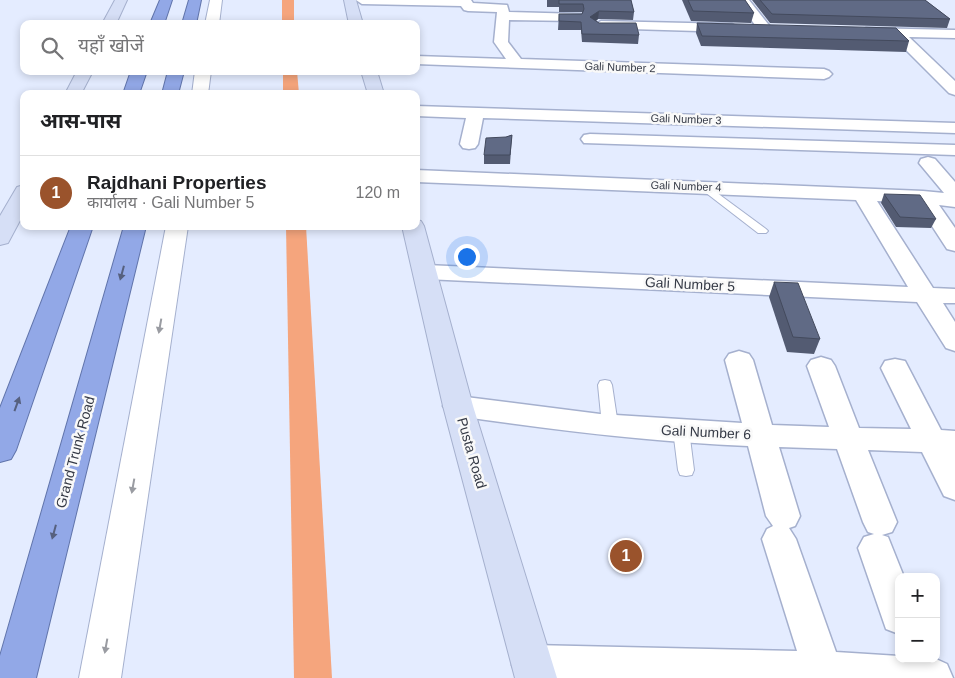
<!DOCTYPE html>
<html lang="hi">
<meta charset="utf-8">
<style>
body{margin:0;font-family:Helvetica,"Noto Sans Devanagari",sans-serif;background:#f6f6f6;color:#202124}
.controls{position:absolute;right:15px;bottom:15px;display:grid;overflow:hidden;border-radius:10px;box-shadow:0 2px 8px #0003}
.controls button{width:45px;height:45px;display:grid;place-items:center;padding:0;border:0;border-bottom:1px solid #e0e0e0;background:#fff;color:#202124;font:25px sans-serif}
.you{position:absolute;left:466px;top:256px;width:18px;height:18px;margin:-12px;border:4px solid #fff;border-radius:50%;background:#1a73e8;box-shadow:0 0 0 8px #1a73e833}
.badge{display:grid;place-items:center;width:32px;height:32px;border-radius:50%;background:#9a532c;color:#fff;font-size:16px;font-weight:700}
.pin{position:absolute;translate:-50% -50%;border:2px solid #fff;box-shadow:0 1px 5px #0006}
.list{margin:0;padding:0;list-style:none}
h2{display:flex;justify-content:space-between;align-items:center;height:65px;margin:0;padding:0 20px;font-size:21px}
h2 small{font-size:16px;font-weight:400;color:#757577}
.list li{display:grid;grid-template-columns:32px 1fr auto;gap:15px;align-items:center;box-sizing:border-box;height:75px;padding:0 20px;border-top:1px solid #e0e0e0}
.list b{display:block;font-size:19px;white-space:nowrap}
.list p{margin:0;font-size:16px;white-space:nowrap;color:#757577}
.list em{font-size:16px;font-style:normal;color:#757577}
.icon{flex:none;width:28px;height:28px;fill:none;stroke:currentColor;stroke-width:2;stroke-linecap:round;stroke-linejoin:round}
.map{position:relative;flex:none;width:955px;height:678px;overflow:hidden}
.search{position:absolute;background:#fff;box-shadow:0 2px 8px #0003;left:20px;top:20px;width:400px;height:55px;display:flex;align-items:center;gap:12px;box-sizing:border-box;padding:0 18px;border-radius:10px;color:#757577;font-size:19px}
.panel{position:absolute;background:#fff;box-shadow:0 2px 8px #0003;left:20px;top:90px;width:400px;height:140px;border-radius:10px}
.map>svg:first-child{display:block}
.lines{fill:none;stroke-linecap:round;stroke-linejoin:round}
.canal{fill:#f5a57d;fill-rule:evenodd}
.service-casing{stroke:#a5b0ce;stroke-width:2}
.minor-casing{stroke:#a5b0ce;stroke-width:3}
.tertiary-casing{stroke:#a5b0ce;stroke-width:2}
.secondary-casing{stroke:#a5b0ce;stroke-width:2}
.trunk-casing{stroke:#6074ab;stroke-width:2}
.service{fill:#fff;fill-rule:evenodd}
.minor{fill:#fff;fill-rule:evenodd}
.tertiary{fill:#fff;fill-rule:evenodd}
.secondary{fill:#d6dff6;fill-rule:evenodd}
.trunk{fill:#92a8e7;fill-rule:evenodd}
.wall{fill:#535b72}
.shaded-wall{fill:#434a5d}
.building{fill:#606a85;stroke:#434a5d}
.oneway{fill:#56607e}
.oneway2{fill:#9a9ca2}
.labels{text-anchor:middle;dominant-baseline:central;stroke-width:5;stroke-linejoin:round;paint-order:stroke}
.far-street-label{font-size:11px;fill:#353a46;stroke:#f9f9f9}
.street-label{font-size:14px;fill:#353a46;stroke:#f9f9f9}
</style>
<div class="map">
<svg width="955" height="678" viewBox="0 0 955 678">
<rect width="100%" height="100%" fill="#e4ecff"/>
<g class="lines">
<!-- canal -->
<g class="canal">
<rect x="282" y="0" width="12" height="24"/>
<path d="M283,71H297L299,94H283Z"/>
<path d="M286,226H306L332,678H294Z"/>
</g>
<!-- service casing -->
<g class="service-casing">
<g id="service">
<path d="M705,184L766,229L768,231L766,233H758L701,189L700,187Z"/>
<path d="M605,380L610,381L612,385L618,425L616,429L610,431L604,429L602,425L598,385L600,381Z"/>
<path d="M681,424L687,426L689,430L694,470L692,475L686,476L680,475L678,470L673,430L675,426Z"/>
</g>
</g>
<!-- minor casing -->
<g class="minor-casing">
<g id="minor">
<path d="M356,0H471L473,3L507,5L509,12L581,14L582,17L581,20L576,21L509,20L508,42L521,59L824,69L829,71L832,74L829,77L824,79L416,64V56L506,59L494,42L497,12L468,11L464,10L461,6L362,4Z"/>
<path d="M737,0H749L772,29L770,32H760Z"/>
<path d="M601,21L732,24L739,28L732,32L596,28L594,25Z"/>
<path d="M866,28L955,30V38L909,37L955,81V95L949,93L893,37L861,35L859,32Z"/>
<path d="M416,106L955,123V133L483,118L478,144L475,148L469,149L463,148L460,144L466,118L416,116Z"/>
<path d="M590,134L955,145V155L584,143L581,139L584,135Z"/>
<path d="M928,157L935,159L955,182V207L939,205L955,228V251L947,249L917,203L877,201L933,288L955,289V303H943L955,322V351L946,348L917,302L426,279L418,277L414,272L418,267L426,265L908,287L856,200L416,182V170L923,191L944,193L919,163L921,159Z"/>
<path d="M739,351L749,354L753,360L772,425L829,427L807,366L811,360L821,357L831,360L835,366L859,428L911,429L881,368L885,361L895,359L905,361L941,430L955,431V500L944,496L922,452L868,450L897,522L892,532L882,535L888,537L904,577H899V634L886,629L858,548L864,537L874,534L868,532L863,522L837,449L779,447L800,516L795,526L789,528L796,539L836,652L899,656V659H936L947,664L953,678H518L512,665L518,651L532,645L797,651L762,539L767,529L773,526L766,516L748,446C650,442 554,430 458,416L448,413L443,406L448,399L458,396L600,414L742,423L725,360L729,354Z"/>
</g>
</g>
<!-- tertiary casing -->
<g class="tertiary-casing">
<g id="tertiary">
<path d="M210,0H222L219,24H205Z"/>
<path d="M195,71H211L208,94H192Z"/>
<path d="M166,226H188L121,678H79Z"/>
</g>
</g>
<!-- secondary casing -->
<g class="secondary-casing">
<g id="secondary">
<path d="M115,0H127L116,24H102Z"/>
<path d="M344,0H356L363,24H349Z"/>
<path d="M77,71H93L81,94H65Z"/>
<path d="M361,71H377L384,94H368Z"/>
<path d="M24,185V213L8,243L0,245V216L17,187Z"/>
<path d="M416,220L421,221L424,226L473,406L557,678H515L443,406L402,226H416Z"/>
</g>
</g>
<!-- trunk casing -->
<g class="trunk-casing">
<g id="trunk">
<path d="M160,0H172L164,24H150Z"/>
<path d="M189,0H201L196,24H182Z"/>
<path d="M131,71H147L139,94H123Z"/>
<path d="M168,71H184L178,94H162Z"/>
<path d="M71,226H93L16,450L11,459L0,462V408Z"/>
<path d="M124,226H146L36,678H0V656Z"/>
</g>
</g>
<!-- service -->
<use href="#service" class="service"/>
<!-- minor -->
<use href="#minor" class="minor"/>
<!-- tertiary -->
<use href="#tertiary" class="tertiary"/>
<!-- secondary -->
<use href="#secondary" class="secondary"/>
<!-- trunk -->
<use href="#trunk" class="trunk"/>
</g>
<!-- wall -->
<g class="wall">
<path d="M547,0H631L634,12L633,20L598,19L596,21L599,23L639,35L638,44L582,42L581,30H558L559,14H582V12H559V7H547Z"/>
<path d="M682,0H745L754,13L751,23L691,21Z"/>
<path d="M752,0H925L950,19L947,28L770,23Z"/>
<path d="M697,23L909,41L906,52L701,46L696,33Z"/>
<path d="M512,135L510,164H484V155L506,137Z"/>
<path d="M884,194L936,219L931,228L896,227L881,203Z"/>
<path d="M774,282L820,339L814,354L787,352L769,297Z"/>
</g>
<!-- shaded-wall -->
<path class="shaded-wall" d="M599,11L598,19L589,26L590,17Z"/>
<!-- building -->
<g class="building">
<path d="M559,0H631L634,12L599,11L590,17L599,23H636L639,35L582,34L581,22L559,21V14H582L584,9L583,4H559Z"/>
<path d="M688,0H745L754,13L693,11Z"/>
<path d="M760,0H925L950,19L772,14Z"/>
<path d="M697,23L896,28L909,41L702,36Z"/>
<path d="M512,135L510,155H484L486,138L506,137Z"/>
<path d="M884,194L920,195L936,219L900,217Z"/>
<path d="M774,282L798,283L820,339L793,337Z"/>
</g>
<!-- one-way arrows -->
<defs><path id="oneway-solid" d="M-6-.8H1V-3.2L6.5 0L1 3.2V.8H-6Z" transform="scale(1.25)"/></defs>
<g class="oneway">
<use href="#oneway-solid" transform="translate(122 273) rotate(105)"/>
<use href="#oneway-solid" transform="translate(17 404) rotate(-70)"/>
<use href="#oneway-solid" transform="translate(54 532) rotate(105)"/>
</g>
<g class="oneway2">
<use href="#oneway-solid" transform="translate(160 326) rotate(100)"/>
<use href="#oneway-solid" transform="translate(133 486) rotate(100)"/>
<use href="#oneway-solid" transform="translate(106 646) rotate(100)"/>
</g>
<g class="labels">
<!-- far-street labels -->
<g class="far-street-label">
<text transform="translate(620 67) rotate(2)">Gali Number 2</text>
<text transform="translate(686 119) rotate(2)">Gali Number 3</text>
<text transform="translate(686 186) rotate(2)">Gali Number 4</text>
</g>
<!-- street labels -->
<g class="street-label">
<text transform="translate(690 284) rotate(3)">Gali Number 5</text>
<text transform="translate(706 432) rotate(3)">Gali Number 6</text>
<text transform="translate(75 452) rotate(-75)">Grand Trunk Road</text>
<text transform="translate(472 453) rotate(74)">Pusta Road</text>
</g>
</g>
</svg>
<div class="controls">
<button>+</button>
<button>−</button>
</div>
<div class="you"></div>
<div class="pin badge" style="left:626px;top:556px">1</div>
<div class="search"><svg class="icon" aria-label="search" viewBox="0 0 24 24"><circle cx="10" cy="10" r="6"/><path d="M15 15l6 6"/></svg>यहाँ खोजें</div>
<section class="panel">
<h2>आस-पास<small></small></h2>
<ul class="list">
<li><span class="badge">1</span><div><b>Rajdhani Properties</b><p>कार्यालय · Gali Number 5</p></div><em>120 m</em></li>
</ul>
</section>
</div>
